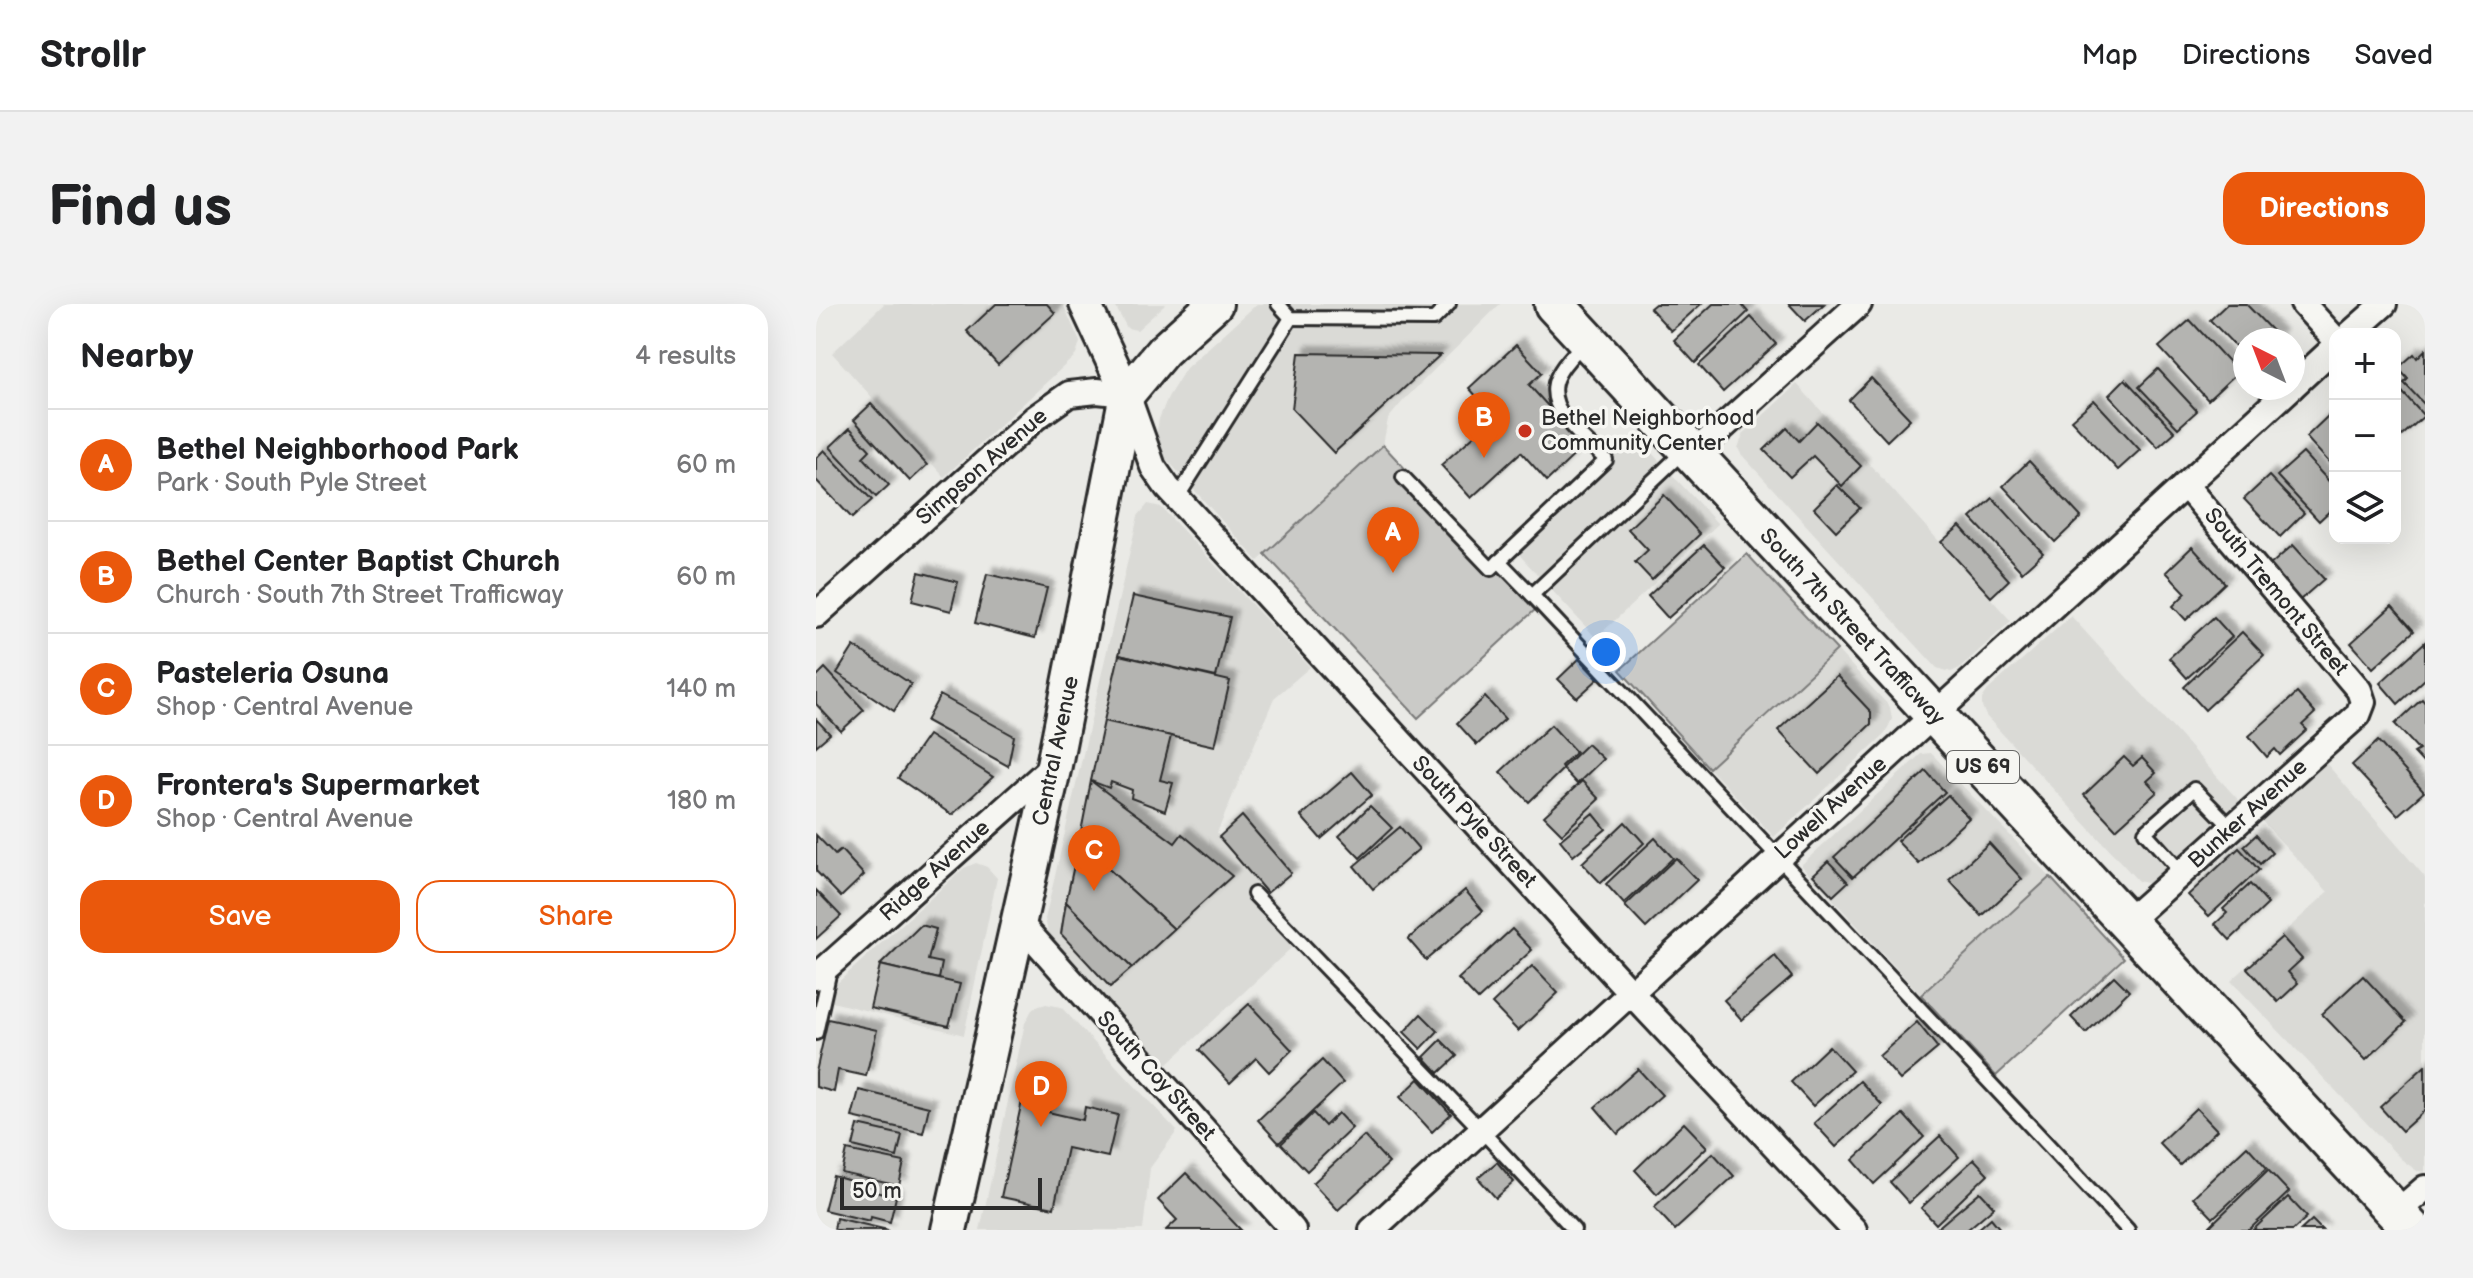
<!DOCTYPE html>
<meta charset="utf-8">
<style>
body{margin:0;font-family:"Balsamiq Sans",sans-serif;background:#f2f2f2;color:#202124}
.controls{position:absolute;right:24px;top:24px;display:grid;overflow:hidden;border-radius:16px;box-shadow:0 8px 32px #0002}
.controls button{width:72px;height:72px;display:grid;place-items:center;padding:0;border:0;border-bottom:2px solid #e0e0e0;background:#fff;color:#202124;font:40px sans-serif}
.compass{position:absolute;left:1417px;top:24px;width:72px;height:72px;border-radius:50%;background:#fff;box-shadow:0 8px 32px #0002;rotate:318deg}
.scale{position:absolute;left:24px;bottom:20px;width:202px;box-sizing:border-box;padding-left:8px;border:4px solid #2b2b2b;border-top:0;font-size:22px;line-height:28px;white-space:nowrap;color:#2b2b2b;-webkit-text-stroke:6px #f6f6f2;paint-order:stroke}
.you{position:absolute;left:790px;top:348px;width:28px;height:28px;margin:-20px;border:6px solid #fff;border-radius:50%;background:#1a73e8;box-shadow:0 0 0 12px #1a73e833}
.badge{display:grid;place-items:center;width:52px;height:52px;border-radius:50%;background:#ea580c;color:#fff;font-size:26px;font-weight:700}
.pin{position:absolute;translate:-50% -66px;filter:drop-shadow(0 2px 4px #0008)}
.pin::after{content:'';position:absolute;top:42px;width:28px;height:24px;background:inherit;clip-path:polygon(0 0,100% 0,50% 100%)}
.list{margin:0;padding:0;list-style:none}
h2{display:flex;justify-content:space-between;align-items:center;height:104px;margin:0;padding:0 32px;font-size:34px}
h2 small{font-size:26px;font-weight:400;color:#757577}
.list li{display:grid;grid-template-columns:52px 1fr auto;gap:24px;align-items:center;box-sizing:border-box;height:112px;padding:0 32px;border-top:2px solid #e0e0e0}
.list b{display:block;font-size:30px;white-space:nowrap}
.list p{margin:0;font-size:26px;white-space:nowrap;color:#757577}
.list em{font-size:26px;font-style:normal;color:#757577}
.actions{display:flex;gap:16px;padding:24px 32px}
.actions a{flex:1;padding:18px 0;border:2px solid #ea580c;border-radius:24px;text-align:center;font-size:28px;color:#ea580c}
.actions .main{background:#ea580c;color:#fff}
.icon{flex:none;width:44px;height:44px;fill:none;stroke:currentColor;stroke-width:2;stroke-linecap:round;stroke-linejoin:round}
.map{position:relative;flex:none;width:1609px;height:926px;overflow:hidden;border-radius:24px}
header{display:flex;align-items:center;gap:48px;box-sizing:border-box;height:112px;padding:0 40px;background:#fff;border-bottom:2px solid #e0e0e0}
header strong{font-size:38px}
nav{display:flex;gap:44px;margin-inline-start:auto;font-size:28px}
.intro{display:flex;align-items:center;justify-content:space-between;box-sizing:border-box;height:192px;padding:0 48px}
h1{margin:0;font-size:56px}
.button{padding:20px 36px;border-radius:24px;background:#ea580c;color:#fff;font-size:28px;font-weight:700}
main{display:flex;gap:48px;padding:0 48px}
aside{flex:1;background:#fff;border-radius:24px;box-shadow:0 8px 32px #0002}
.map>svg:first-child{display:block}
.built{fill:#dadad6}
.green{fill:#cacac7;stroke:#7a7a79;stroke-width:2}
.building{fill:#b4b4b1;stroke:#2b2b2b;stroke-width:2;filter:url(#shadow)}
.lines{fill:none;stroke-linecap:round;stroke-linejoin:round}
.service-casing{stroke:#2b2b2b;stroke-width:18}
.minor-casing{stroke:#2b2b2b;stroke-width:30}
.tertiary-casing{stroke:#2b2b2b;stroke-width:36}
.secondary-casing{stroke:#2b2b2b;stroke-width:40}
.primary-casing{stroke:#2b2b2b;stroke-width:44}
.service{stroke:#f6f6f2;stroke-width:12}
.minor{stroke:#f6f6f2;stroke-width:24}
.tertiary{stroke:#f6f6f2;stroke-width:30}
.secondary{stroke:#f6f6f2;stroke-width:34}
.primary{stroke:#f6f6f2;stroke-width:38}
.poi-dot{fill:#c8321e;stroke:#f6f6f2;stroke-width:3}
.labels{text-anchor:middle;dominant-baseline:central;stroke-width:7;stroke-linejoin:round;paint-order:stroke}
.shield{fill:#f6f6f2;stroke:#686867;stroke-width:2}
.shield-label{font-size:20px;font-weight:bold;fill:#2b2b2b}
.poi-label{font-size:22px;fill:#2b2b2b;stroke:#f6f6f2;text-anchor:start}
.street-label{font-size:22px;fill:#2b2b2b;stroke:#f6f6f2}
</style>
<header>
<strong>Strollr</strong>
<nav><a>Map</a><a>Directions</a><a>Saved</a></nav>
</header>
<div class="intro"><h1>Find us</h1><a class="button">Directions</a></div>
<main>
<aside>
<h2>Nearby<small>4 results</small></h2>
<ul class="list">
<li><span class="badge">A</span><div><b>Bethel Neighborhood Park</b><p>Park · South Pyle Street</p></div><em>60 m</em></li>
<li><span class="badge">B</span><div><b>Bethel Center Baptist Church</b><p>Church · South 7th Street Trafficway</p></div><em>60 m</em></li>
<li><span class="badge">C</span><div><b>Pasteleria Osuna</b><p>Shop · Central Avenue</p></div><em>140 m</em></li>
<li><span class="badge">D</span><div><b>Frontera's Supermarket</b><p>Shop · Central Avenue</p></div><em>180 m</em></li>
</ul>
<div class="actions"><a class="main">Save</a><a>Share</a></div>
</aside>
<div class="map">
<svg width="1609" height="926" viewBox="0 0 1609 926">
<defs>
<filter id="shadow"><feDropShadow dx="7" dy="-7" stdDeviation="2" flood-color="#0004"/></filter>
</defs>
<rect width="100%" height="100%" fill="#eaeae6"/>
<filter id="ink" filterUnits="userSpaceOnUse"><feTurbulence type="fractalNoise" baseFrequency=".0125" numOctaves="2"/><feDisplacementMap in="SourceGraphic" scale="16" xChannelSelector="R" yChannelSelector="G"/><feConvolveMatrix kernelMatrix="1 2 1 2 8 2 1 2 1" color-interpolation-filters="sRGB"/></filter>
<g filter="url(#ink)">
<!-- built -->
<g class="built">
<path d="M68,0H247L264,38L260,51L128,173L16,49Z"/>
<path d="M298,0H350L321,26L311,24Z"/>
<path d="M441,0H684L587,97L572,115L567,141L442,257L345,149L339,138L343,115L352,93L370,64Z"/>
<path d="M981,80L1195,317L1144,364L1135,368L1121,364L925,150L922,144L927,130Z"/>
<path d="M819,131L902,220L780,334L697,244Z"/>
<path d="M332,200L345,203L494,363L458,394L401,529L489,631L348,763L233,632L229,615L322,212Z"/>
<path d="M1255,312L1426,500L1342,577L1334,580L1322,577L1170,412L1166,402V395L1172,386Z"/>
<path d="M1021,346L1074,403L1076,415L1069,430L958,533L893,464Z"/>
<path d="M1115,449L1234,573L1105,691L985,561L1105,450Z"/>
<path d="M1509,458L1609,573V868L1601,867L1585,855L1415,677L1512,588L1445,516Z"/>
<path d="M160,559L171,563L181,574L148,731L16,698L19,681L148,564Z"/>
<path d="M230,700L245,703L361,827L334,864L327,926H164L209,719L217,704Z"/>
</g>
<!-- green -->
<g class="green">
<path d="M567,141L720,305L602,414L449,250Z"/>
<path d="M931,250L1021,346L893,464L804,366Z"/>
<path d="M1234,573L1308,654L1180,772L1105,691Z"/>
</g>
<!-- building -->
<g class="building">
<path d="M180,0H231L239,9L182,61L151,27Z"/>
<path d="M839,0H885L855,27L834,4Z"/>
<path d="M897,0H925L932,8L879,59L858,36Z"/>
<path d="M973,0H1008L989,17Z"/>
<path d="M1411,0H1430L1462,33L1458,36H1429V52L1394,16Z"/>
<path d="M935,13L960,40L907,88L883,61Z"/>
<path d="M1374,16L1422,68L1392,96L1343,43Z"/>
<path d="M700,41L726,69L713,81L768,142L731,177L705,148L655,194L625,161L679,113L653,84Z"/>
<path d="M1609,46V101L1588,79L1592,75L1582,64L1598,50L1601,54Z"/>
<path d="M483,49L624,51L518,149L476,105Z"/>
<path d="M1342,65L1381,107L1362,124L1323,83Z"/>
<path d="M1055,74L1094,115L1071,137L1033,96Z"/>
<path d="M1309,75L1359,128L1342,143L1293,91Z"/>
<path d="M1579,80L1608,112L1579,138Z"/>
<path d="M1278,96L1324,146L1302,166L1255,116Z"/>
<path d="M55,100L111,161L94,177L38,116Z"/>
<path d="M1512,112L1519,119V165L1490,133Z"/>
<path d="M1001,118L1045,162L1026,182L997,152L974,173L948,146L971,124L983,137Z"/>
<path d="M34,124L54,146L47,153L73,181L60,193L14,143Z"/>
<path d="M8,146L56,196L36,214L0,176V154Z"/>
<path d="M1487,149L1519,184V202L1503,217L1461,172Z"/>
<path d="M1213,157L1265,213L1239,238L1187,182Z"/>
<path d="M1453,172L1488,209L1464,233L1428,195Z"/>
<path d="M1021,181L1044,204L1020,227L998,204Z"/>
<path d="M848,191L884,230L836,276L819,258L832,246L812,225Z"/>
<path d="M1177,194L1227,249L1206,268L1155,214Z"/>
<path d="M1144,222L1193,276L1175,293L1125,238Z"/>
<path d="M888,241L909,263L852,314L832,292Z"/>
<path d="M1477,241L1508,275L1484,296L1454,261Z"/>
<path d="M1376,243L1409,279L1370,316L1357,302L1370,289L1350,268Z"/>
<path d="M103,268L142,278L135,307L96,297Z"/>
<path d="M171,270L231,284L219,334L159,319Z"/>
<path d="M317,292L414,313L400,373L303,351Z"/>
<path d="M1576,302L1598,327L1557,364L1535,339Z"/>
<path d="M1398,313L1416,333L1371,374L1353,354Z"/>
<path d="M1426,328L1448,351L1389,406L1368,383Z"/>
<path d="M1609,338V375L1582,400L1564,379Z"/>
<path d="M38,342L95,380L78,407L21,369Z"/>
<path d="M303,351L414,377L399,442L288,417Z"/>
<path d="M763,355L782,375L761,394L742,375Z"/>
<path d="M9,364L48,406L25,427L0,400V373Z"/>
<path d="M1021,372L1055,408V420L1003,470L962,426Z"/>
<path d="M1481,389L1499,409L1486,421L1491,426L1464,451L1459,445L1451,453L1433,432Z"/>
<path d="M124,391L198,432L192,462L110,417Z"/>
<path d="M669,393L689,415L661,441L641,419Z"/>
<path d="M1606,395L1609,399V461L1598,449L1603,446L1579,420Z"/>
<path d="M0,415L14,430L0,442Z"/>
<path d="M288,417L355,432L344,476L357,479L349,507L315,494L316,486L295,478L293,484L275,477Z"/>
<path d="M735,421L760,448L745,462L747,465L713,498L684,468Z"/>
<path d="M112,431L177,473L136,511L82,474Z"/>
<path d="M1562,437L1608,488L1582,511L1536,461Z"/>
<path d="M771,440L787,455L761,480L746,464Z"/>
<path d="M1308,453L1317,462L1326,454L1340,469L1331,477L1341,488L1300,525L1268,491Z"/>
<path d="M1110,467L1129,488L1037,573L1018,553Z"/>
<path d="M536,468L556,491L505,535L485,512Z"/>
<path d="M275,477L359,539L366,530L416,572L358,625L263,538Z"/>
<path d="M766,477L783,495L746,530L728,512Z"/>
<path d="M1132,491L1153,514L1103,560L1081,537Z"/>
<path d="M554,502L576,524L544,554L523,532Z"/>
<path d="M777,509L790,525L757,552L744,536Z"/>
<path d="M426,512L475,569L451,589L403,533Z"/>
<path d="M809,518L828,539L785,579L766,559Z"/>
<path d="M584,523L603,545L557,585L538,562Z"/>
<path d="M0,531L19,551L25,546L48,571L25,593L0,567Z"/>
<path d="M1440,531L1456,549L1444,560L1428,542Z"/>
<path d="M839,534L857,554L808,600L790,580Z"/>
<path d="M263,538L358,625L316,664L250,598Z"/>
<path d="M1173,539L1206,575L1166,612L1133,576Z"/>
<path d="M1423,544L1443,566L1393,612L1372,591Z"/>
<path d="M860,554L881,576L830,624L809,602Z"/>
<path d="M1012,557L1032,578L1017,592L997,571Z"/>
<path d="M1434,580L1452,600L1414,636L1399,620L1411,609L1407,605Z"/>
<path d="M0,586L25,612L0,635Z"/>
<path d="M649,586L667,607L610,656L592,635Z"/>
<path d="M250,598L316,664L294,683L245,630Z"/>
<path d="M105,621L120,625L112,656L126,659L123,675L64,661Z"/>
<path d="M696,625L716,646L662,696L642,675Z"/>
<path d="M1466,633L1486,655L1472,668L1482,679L1462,698L1431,664Z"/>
<path d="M959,652L976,673L926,716L908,696Z"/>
<path d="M64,661L144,680L133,722L54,704Z"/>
<path d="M716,662L742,689L702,727L676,700Z"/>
<path d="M1298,672L1313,687L1270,729L1255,713Z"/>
<path d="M1547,672L1590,718L1550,756L1506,710Z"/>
<path d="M433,700L476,746L453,768L440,754L414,779L383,746Z"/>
<path d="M605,710L622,727L605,745L588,728Z"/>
<path d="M12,715L61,726L50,772L22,766L18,788L0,783V768Z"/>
<path d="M1101,718L1122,744L1084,776L1063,752Z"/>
<path d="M625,736L641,752L623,769L608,753Z"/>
<path d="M1013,742L1036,767L997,802L975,778Z"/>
<path d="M506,756L527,779L463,839L442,816Z"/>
<path d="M1609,762V806L1586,827L1564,803Z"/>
<path d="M822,765L846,791L802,830L779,803Z"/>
<path d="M603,775L635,810L616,828L584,793Z"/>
<path d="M1044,777L1066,801L1020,843L998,819Z"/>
<path d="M43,786L113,803L107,829L36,813Z"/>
<path d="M206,797L234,803L232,808L267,816L269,803L302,811L292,853L251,844L238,904L185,893Z"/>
<path d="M1380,804L1401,826L1364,861L1343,839Z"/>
<path d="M497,809L509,822L522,809L536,824L491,867L465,840Z"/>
<path d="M1087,810L1108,833L1058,880L1037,856Z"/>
<path d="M868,819L891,843L841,890L819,866Z"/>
<path d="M42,821L86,831L81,853L37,842Z"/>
<path d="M548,832L573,859L522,906L497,879Z"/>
<path d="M1124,832L1143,853L1093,899L1074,878Z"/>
<path d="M1431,842L1451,864L1397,914L1377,893Z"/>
<path d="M31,846L88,858L83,882L26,869Z"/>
<path d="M897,849L918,872L859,926L838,903Z"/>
<path d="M1158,855L1172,870L1120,920L1105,904Z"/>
<path d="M681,858L698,878L680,894L662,874Z"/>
<path d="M1452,866L1473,888L1433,926H1399L1394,922Z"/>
<path d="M370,869L425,926H350L361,916L342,896Z"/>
<path d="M17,872L60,884L59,888L80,893L74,918L55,913L54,917L8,906Z"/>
<path d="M1164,888L1178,903L1151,926H1119Z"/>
<path d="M1472,893L1491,913L1477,926H1437Z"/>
<path d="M20,914L72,926H18Z"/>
<path d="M1175,914L1185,926H1161Z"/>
<path d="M1496,916L1506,926H1485Z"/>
</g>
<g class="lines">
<!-- service casing -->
<g class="service-casing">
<g id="service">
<path d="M462,0L475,14L618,15L633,0"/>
<path d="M587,173L675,265L790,156C771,136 732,110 739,79C743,64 758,50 768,38"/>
<path d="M361,194L475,14"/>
<path d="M683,257L716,291L869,146"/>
<path d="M716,291L1312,926"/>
<path d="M1366,569L1329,528L1378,485L1416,524"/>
<path d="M438,590L665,826L758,926"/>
<path d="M0,729L14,666"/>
</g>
</g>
<!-- minor casing -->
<g class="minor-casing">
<g id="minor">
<path d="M1487,0L1519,35"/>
<path d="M1534,30L1568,0"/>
<path d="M1477,82L1519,43"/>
<path d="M876,151L1043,0"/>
<path d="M0,311L219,114L253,90L281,87L311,90L337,163L351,183L815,689L1038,926"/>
<path d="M203,618L477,926"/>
<path d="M1311,618L1542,411L1547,398L1543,386L1369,181"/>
<path d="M0,673L238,461"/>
<path d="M1580,909L1609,884"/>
<path d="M556,926L1475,84"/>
</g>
</g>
<!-- tertiary casing -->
<g class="tertiary-casing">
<path id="tertiary" d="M269,0L311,90"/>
</g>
<!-- secondary casing -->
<g class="secondary-casing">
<path id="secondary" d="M133,926L238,461L311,90L347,47L399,0"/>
</g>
<!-- primary casing -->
<g class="primary-casing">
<path id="primary" d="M738,0L1596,926"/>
</g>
<!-- service -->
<use href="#service" class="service"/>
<!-- minor -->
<use href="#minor" class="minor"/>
<!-- tertiary -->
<use href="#tertiary" class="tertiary"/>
<!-- secondary -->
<use href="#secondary" class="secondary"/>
<!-- primary -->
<use href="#primary" class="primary"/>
</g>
</g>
<!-- markers -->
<circle class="poi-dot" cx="709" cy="127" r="8"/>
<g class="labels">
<!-- shield labels -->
<rect class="shield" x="1131" y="447" width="72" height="32" rx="6"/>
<g class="shield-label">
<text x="1167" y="463">US 69</text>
</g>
<!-- poi labels -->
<g class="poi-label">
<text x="725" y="114">Bethel Neighborhood<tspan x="725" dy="25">Community Center</tspan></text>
</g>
<!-- street labels -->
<g class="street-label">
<text transform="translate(166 163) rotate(-41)">Simpson Avenue</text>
<text transform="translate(1460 288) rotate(50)">South Tremont Street</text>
<text transform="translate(1036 323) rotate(47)">South 7th Street Trafficway</text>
<text transform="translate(240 447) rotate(-78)">Central Avenue</text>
<text transform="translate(1015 504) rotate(-42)">Lowell Avenue</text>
<text transform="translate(1432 510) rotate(-42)">Bunker Avenue</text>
<text transform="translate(658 518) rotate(47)">South Pyle Street</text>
<text transform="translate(119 567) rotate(-42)">Ridge Avenue</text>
<text transform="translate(340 772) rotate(48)">South Coy Street</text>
</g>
</g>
</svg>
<div class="controls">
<button>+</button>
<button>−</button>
<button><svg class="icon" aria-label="layers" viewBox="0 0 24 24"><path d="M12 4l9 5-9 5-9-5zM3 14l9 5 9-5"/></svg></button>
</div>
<svg class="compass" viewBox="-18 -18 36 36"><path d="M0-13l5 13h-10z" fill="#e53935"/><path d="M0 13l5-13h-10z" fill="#757577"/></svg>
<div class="scale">50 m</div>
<div class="you"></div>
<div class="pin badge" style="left:577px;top:269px">A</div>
<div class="pin badge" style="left:668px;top:154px">B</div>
<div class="pin badge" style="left:278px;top:587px">C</div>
<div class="pin badge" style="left:225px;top:823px">D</div>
</div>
</main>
